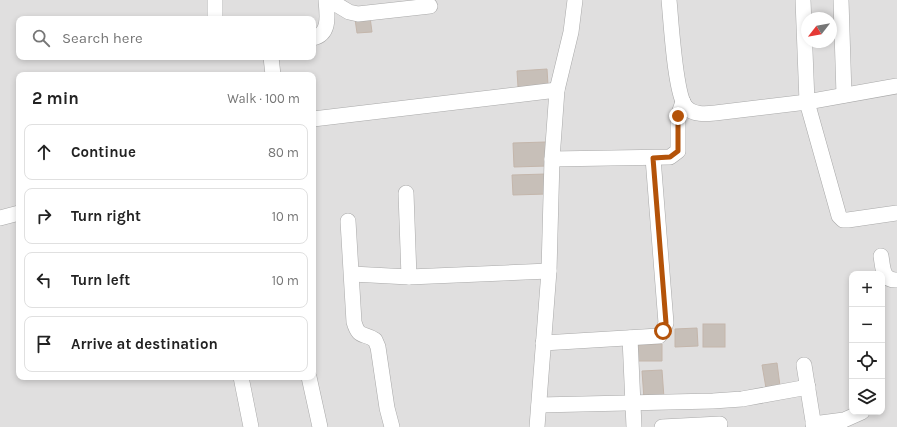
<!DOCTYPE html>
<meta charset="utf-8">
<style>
body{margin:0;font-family:Karla,sans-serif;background:#f6f6f6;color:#222}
.controls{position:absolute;right:12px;bottom:12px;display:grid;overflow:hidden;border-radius:8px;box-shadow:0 2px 6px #0003}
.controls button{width:36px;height:36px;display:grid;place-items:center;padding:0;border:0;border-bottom:1px solid #e0e0e0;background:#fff;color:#222;font:20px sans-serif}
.compass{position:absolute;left:801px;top:12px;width:36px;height:36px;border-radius:50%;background:#fff;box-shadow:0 2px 6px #0003;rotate:239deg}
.stop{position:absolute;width:12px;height:12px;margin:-9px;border:3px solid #b45309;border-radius:50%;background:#fff}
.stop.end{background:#b45309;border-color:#fff;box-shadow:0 1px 4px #0008}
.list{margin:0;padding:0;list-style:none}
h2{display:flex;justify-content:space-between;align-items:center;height:52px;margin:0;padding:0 16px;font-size:17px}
h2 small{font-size:13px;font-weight:400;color:#767676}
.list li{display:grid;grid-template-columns:26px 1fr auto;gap:12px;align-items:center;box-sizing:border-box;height:56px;margin:0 8px 8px;padding:0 8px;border:1px solid #e0e0e0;border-radius:8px}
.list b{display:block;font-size:15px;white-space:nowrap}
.list em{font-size:13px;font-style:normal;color:#767676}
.icon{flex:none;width:22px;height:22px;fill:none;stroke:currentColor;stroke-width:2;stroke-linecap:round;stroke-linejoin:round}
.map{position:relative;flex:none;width:897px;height:427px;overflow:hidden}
.search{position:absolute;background:#fff;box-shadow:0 2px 6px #0003;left:16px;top:16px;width:300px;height:44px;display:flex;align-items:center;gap:10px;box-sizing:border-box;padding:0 14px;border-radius:8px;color:#767676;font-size:15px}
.panel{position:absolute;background:#fff;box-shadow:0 2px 6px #0003;left:16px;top:72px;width:300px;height:308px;border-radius:8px}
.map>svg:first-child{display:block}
.residential{fill:#e0dfdf;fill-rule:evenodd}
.building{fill:#c7bfb8;stroke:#c4b6ab}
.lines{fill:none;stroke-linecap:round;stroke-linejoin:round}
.street-casing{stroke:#a9a9a9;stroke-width:16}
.street{stroke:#fff;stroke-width:15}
.route{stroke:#b45309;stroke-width:5}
</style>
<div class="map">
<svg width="897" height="427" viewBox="0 0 897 427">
<rect width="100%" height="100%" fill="#f2efe9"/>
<!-- residential -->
<path class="residential" d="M0,0H897V427H0ZM807,18H831V42H807ZM19,19H313V57H19ZM19,75H313V377H19ZM852,274H882V412H852Z"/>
<!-- building -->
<g class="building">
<path d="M370,17L372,32L357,33L355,19Z"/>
<path d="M547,69L548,85L518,87L517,71Z"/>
<path d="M546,142L547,166L514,167L513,143Z"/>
<path d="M546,174L547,194L513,195L512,175Z"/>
<rect x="703" y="324" width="22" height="23"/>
<path d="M697,328L698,346L675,347V329Z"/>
<path d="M662,344V361H636V345Z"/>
<path d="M777,363L780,386L766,388L762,365Z"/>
<path d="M662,370L664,398L644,399L642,371Z"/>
</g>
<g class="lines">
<!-- street casing -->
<g class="street-casing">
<g id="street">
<path d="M215,0V19"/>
<path d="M329,0L349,12L358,14L430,6"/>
<path d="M669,0C671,19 675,95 686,107C693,115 705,114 715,113L807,102L897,86"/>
<path d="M803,0L807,102L839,216L843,220H848L897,213"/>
<path d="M841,0L844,95"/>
<path d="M313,38C331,34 327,14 326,0"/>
<path d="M271,57L273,75"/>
<path d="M313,119L557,90"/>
<path d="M552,159L670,157L678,151V116L683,102"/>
<path d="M406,193L409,277"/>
<path d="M0,218L19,213"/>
<path d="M348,221L354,322C359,339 363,332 375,340L378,347L387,408L392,427"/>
<path d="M881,256C883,267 882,281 897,280"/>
<path d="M352,274L409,277L549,271"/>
<path d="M630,338L634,427"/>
<path d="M543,343L659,336L663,331L666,323L653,158"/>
<path d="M804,365L814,427"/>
<path d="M241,377L251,427"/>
<path d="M309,377L320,427"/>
<path d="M539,405L713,401L742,399L808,387"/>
<path d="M813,424L844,420L862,412"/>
<path d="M537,427L549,271L552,159L557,90L571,32L575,0"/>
<path d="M662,427L720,424"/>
</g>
</g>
<!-- street -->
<use href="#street" class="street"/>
</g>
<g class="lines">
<!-- route -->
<path class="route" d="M663,331L666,323L653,158L670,157L678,151V116"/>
</g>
</svg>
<div class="controls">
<button>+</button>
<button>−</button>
<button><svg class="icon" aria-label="locate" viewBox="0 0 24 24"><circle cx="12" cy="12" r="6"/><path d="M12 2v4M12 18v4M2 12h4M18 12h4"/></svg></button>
<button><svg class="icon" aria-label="layers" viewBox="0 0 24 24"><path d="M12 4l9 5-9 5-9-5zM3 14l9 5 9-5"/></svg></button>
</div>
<svg class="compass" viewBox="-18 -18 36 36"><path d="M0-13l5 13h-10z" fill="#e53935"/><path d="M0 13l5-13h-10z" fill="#767676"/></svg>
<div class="stop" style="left:663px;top:331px"></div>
<div class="stop end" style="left:678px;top:116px"></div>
<div class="search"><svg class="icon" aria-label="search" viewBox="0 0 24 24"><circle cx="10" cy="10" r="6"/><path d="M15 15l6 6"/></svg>Search here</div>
<section class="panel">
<h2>2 min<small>Walk · 100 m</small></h2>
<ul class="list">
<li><svg class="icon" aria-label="ahead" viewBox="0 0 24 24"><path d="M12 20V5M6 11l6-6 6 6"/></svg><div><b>Continue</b></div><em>80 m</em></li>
<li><svg class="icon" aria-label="right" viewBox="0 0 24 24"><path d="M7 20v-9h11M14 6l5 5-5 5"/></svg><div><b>Turn right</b></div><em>10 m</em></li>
<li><svg class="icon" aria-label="left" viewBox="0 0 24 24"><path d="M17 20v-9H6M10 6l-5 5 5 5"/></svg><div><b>Turn left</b></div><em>10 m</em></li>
<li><svg class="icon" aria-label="arrive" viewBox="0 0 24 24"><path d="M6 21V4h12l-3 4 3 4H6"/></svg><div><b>Arrive at destination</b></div></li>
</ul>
</section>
</div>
